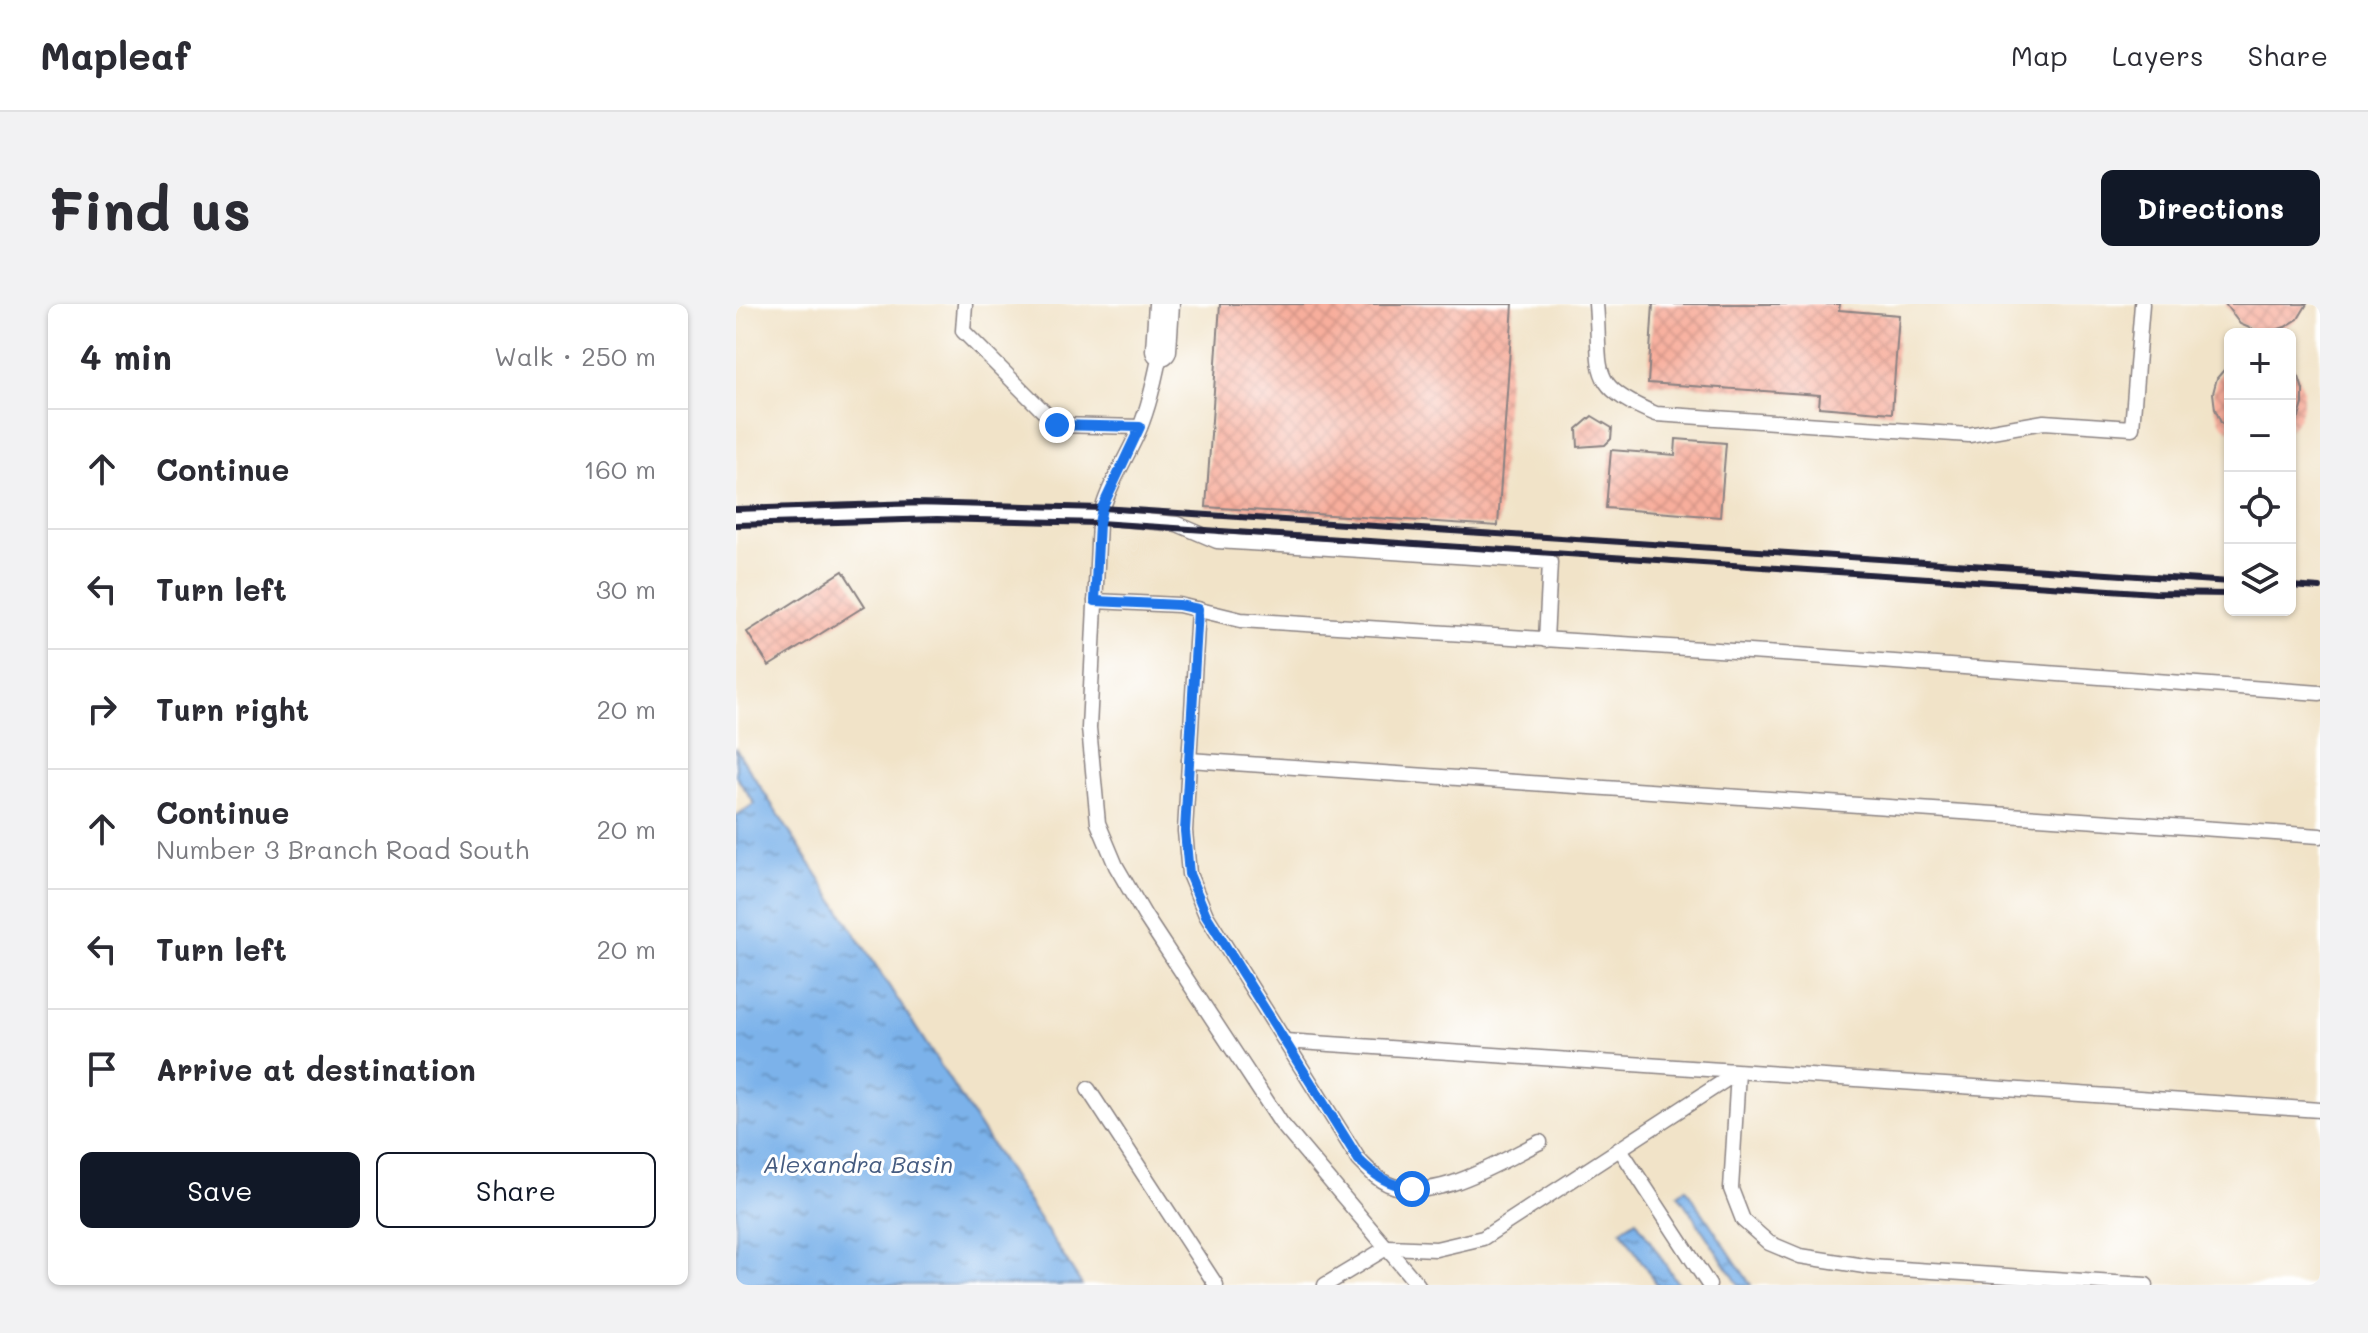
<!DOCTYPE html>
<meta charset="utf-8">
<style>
body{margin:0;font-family:Mali,sans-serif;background:#f2f2f3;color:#2b2b33}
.controls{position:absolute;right:24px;top:24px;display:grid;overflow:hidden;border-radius:12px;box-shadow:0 2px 6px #0004}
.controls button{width:72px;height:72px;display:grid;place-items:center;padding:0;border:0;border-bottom:2px solid #e1e1e2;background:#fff;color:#2b2b33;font:40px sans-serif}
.stop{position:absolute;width:24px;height:24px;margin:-18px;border:6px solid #1a73e8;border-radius:50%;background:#fff}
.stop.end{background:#1a73e8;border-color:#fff;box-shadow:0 2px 8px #0008}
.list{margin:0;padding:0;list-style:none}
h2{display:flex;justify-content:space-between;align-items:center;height:104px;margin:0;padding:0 32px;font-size:34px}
h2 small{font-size:26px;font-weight:400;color:#7c7c81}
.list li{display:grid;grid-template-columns:52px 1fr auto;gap:24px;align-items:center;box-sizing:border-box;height:120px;padding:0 32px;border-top:2px solid #e1e1e2}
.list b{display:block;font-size:30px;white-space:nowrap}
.list p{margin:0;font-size:26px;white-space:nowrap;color:#7c7c81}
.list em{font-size:26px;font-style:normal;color:#7c7c81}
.actions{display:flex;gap:16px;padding:24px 32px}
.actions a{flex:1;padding:18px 0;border:2px solid #111827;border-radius:12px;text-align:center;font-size:28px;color:#111827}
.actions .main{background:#111827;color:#fff}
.icon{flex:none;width:44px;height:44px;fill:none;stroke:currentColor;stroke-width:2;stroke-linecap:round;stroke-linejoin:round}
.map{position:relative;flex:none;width:1584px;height:981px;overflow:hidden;border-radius:12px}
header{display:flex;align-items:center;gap:48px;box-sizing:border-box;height:112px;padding:0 40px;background:#fff;border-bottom:2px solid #e1e1e2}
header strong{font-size:38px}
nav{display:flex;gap:44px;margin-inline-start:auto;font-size:28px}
.intro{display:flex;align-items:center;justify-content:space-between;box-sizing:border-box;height:192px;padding:0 48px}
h1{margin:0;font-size:56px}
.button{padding:20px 36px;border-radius:12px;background:#111827;color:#fff;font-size:28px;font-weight:700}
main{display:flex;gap:48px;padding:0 48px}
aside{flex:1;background:#fff;border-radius:12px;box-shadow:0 2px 6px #0004}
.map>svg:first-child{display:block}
.water{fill:url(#water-ripples);stroke:#4e6a92;stroke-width:2}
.building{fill:url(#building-cross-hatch)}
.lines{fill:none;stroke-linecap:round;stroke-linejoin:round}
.service-casing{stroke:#8a8282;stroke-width:17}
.minor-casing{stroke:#8a8282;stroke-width:33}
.service{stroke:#fff;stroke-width:14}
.minor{stroke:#fff;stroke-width:30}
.rail{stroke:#22223b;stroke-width:6}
.route{stroke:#1a73e8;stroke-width:10}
.labels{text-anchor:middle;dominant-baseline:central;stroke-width:6;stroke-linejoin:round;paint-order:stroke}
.water-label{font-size:24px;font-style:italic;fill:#465c81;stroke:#fff}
</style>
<header>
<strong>Mapleaf</strong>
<nav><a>Map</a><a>Layers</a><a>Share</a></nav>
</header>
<div class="intro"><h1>Find us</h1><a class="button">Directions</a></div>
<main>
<aside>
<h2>4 min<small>Walk · 250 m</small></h2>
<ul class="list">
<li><svg class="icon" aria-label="ahead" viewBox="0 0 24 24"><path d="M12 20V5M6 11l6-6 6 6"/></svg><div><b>Continue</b></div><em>160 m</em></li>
<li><svg class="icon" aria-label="left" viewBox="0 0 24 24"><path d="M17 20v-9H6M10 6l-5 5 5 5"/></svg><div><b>Turn left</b></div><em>30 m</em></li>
<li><svg class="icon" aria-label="right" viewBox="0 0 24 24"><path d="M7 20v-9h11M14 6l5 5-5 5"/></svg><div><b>Turn right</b></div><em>20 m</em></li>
<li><svg class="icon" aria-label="ahead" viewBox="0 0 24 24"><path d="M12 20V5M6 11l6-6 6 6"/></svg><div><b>Continue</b><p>Number 3 Branch Road South</p></div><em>20 m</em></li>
<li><svg class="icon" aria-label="left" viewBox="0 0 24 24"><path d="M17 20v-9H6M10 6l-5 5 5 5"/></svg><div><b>Turn left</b></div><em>20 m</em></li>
<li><svg class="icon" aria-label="arrive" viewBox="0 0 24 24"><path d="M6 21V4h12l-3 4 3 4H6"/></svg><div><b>Arrive at destination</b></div></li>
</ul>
<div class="actions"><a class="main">Save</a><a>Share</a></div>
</aside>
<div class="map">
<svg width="1584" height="981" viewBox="0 0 1584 981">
<defs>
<pattern id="water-ripples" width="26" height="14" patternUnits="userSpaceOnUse" patternTransform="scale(2)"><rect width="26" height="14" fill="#7bb2ea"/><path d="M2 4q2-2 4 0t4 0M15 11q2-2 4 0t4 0" fill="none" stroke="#6490bf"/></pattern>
<pattern id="building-cross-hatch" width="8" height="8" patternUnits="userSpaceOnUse" patternTransform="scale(2)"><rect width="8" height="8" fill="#f8ae9c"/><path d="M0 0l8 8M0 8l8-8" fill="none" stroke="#d49587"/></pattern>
</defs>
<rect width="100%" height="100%" fill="#fff"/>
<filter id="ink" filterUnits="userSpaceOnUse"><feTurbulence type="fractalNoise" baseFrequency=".0125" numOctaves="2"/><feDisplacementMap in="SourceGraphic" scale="16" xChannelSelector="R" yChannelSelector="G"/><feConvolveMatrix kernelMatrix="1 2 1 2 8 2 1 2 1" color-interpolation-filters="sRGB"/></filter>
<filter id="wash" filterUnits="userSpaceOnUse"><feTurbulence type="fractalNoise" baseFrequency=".006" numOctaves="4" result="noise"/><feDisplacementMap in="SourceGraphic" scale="32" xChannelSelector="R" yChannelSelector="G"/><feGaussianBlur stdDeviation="1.8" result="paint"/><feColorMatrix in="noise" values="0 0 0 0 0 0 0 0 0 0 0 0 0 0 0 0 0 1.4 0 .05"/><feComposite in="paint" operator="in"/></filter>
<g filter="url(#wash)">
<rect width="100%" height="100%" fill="#f1e3c8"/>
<!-- water -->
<g class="water">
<path d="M0,445L346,981H0V512L19,500L0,472Z"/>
<path d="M950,884L1015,981H1003L942,890Z"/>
<path d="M900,916L943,981H921L885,926Z"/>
</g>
<g id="blocks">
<!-- building -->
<g class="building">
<path d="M484,0H777L762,222L470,203Z"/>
<path d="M917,0H1104L1103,6L1163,11L1156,109L1083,103L1084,91L912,79Z"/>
<path d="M1489,0H1571L1562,15L1549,23L1533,28L1518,26L1504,20Z"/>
<path d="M1494,59V127L1485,119L1479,105L1477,89L1481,74Z"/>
<path d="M1554,60L1563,73L1567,86V100L1563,113L1554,126Z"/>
<path d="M856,112L876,124L875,135L869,141L842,143L841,125Z"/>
<path d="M940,135L990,139L984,213L870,204L875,146L939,151Z"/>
<path d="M107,267L129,302L33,362L11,328Z"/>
</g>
</g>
</g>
<g filter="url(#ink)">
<use href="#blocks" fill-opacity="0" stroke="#8a8282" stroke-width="2"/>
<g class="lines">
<!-- service casing -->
<g class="service-casing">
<g id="service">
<path d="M229,0L227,27L321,121L404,123"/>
<path d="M860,0C866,68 850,81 920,110L1233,131L1308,118L1396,124L1406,0"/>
<path d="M425,46C419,73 414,100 403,126C390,156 369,186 363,219L353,424L362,519L380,562L409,612L545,819L682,981"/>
<path d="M0,214L200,209L364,213L441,220L481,237L814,258L810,336"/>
<path d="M359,297L443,301L505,316L1062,351L1584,389"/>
<path d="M462,305L449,527L453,570L470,611L623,856C632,865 640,875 652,880C698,901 763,858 804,838"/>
<path d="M453,456L1584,532"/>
<path d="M549,737L1584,806"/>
<path d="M1002,768L995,885L1007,916L1033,939L1064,952L1135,963L1410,981"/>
<path d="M352,785L480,981"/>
<path d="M884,845L973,981"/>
<path d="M589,981L652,943L700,945L747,934L1002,768"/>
</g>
</g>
<!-- minor casing -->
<g class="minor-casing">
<path id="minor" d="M425,46L428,0"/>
</g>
<!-- service -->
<use href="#service" class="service"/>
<!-- minor -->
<use href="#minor" class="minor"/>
<!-- rail -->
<g class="rail">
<path d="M0,205L179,199L366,204L1494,278"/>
<path d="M0,221L201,215L363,219L1419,289L1494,290"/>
<path d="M1554,282L1584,284"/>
</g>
</g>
</g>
<g class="lines" filter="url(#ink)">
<!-- route -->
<path class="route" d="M321,121L404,123L366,204L363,219L359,297L443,301L462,305L449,527L453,570L470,611L623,856C640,873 652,880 676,885"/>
</g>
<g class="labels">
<!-- water labels -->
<g class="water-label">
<text x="122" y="859">Alexandra Basin</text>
</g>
</g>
</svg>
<div class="controls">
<button>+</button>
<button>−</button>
<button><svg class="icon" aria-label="locate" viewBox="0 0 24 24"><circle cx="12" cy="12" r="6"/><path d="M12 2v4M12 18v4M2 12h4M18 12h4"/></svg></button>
<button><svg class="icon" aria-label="layers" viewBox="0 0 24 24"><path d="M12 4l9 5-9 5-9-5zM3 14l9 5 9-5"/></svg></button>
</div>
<div class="stop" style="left:676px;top:885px"></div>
<div class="stop end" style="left:321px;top:121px"></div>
</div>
</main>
